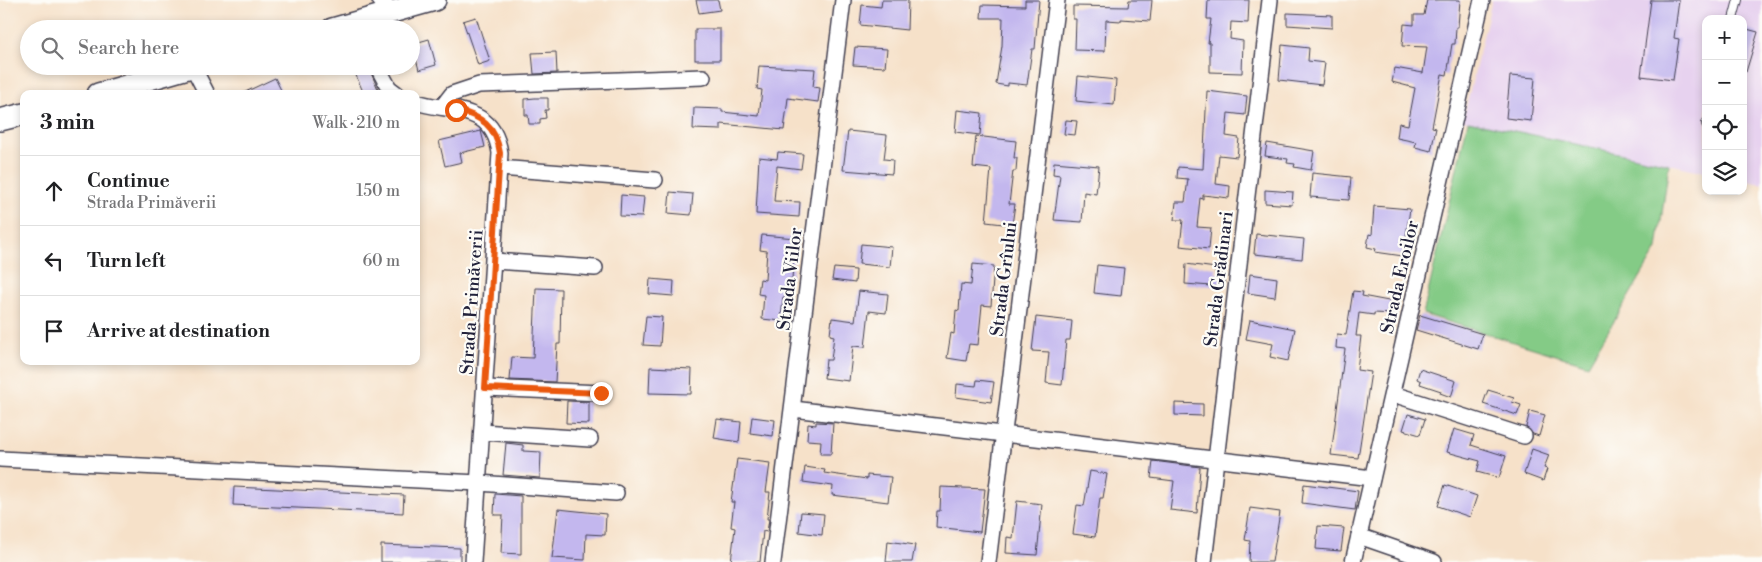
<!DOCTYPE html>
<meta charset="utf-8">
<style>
body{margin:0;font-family:"Libre Bodoni",serif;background:#f6f6f6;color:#202124}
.controls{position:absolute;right:15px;top:15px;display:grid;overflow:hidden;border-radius:10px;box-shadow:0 2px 8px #0003}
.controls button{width:45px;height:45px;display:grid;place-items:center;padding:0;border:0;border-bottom:1px solid #e0e0e0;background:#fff;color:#202124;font:25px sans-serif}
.stop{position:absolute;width:15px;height:15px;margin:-11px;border:4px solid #ea580c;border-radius:50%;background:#fff}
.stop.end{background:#ea580c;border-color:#fff;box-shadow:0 1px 5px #0008}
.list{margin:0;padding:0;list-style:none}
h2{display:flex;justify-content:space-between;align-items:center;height:65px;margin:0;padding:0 20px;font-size:21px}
h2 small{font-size:16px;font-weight:400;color:#757577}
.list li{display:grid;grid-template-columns:32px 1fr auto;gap:15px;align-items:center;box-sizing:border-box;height:70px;padding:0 20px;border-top:1px solid #e0e0e0}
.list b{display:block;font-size:19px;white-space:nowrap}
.list p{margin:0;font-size:16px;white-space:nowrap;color:#757577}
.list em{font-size:16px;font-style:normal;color:#757577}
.icon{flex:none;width:28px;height:28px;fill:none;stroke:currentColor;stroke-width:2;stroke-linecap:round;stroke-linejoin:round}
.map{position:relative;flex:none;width:1762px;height:562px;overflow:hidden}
.search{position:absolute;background:#fff;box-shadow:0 2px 8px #0003;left:20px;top:20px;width:400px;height:55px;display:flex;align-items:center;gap:12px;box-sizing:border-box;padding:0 18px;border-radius:28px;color:#757577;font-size:19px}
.panel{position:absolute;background:#fff;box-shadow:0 2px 8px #0003;left:20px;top:90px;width:400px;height:275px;border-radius:10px}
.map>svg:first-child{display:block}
.built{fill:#e7d2ef}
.green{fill:#84cb86;stroke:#537660}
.building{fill:#c3b7ee}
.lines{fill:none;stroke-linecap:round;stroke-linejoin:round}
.service-casing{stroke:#423f50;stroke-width:10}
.minor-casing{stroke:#423f50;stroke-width:18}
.secondary-casing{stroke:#423f50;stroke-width:24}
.service{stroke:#fff;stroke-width:8}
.minor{stroke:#fff;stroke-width:15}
.secondary{stroke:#fff;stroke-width:21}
.route{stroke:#ea580c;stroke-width:6}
.labels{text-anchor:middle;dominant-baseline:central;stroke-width:4.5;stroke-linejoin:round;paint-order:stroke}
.street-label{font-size:18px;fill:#22223b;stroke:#fdfcf7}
</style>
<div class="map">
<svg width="1762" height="562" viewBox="0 0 1762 562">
<rect width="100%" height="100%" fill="#fdfcf7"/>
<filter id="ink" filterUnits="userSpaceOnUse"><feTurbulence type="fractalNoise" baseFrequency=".02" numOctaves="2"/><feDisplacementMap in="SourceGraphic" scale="10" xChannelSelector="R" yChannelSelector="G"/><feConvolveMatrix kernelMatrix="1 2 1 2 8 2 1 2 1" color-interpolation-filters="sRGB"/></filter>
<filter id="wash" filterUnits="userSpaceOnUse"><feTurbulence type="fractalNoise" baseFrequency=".0096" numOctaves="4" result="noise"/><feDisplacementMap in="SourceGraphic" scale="20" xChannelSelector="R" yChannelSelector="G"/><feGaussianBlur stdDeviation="1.12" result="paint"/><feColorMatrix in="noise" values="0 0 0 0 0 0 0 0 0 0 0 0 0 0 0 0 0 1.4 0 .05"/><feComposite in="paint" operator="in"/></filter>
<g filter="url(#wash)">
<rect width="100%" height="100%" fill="#f6e1c9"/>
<!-- built -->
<path class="built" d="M1492,0H1762V184L1743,180V19H1706V172L1463,120Z"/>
<!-- green -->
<path class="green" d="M1468,121L1669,164L1657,249L1588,365L1423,314Z"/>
<g id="blocks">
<!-- building -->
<g class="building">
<path d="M696,0H718L720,10L699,13Z"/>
<path d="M882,0H908L907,30L860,25L862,5L881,7Z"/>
<path d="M1025,0H1039L1035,49H1032L1027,85L1008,83V86L996,84L1002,46L1003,18H981L982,5L1025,6Z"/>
<path d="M1129,0H1152L1150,21L1121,19V21L1106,20L1105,51L1075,50L1076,19H1073V6L1128,7Z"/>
<path d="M1208,0H1249L1248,23L1231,22L1230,39L1243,41L1242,73L1210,72V43H1208L1211,19H1207Z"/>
<path d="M1427,0H1460L1458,27H1456L1455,44H1452L1447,75L1442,74L1432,127L1436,128L1431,151L1415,147L1416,142L1397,138L1399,123L1408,125L1415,88L1392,82L1395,68L1423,73L1427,47L1402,46L1404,24L1414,25V15H1424Z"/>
<path d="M1651,0H1679L1674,38L1679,39L1673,80L1641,76Z"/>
<path d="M1287,13L1332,15V28L1287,25Z"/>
<path d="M476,17L490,61L478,65L463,21Z"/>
<path d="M1743,28L1758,32L1746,72H1743Z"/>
<rect x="695" y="29" width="25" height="31"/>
<path d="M429,39L436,65L419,70L412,44Z"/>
<path d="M1282,45L1309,48L1308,61L1325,63L1322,85L1279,80Z"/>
<path d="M855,47L887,49L885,67L853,65Z"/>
<path d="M556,52L557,73L534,74L532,53Z"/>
<path d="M352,66H368L378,89L364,94Z"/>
<path d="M759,66L815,69L813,87L820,88L818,102L788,98L784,130L721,124V130L693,129L694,108L722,109V112L759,116L762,90L757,89Z"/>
<path d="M1078,76L1116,80L1114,105L1076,101Z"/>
<path d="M1510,76L1535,78L1531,121L1506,118Z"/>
<path d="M275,78L283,94H241Z"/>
<path d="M1207,91L1247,96L1245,115L1228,113L1226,136L1239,138L1237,157L1219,155L1216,184L1230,186L1229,198L1203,195V199L1200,198L1197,227L1211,228L1209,249L1180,246L1183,220H1174L1176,202H1185L1188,179L1177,178L1178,167L1203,169Z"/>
<path d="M535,98H548V110H545L546,118L540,119V124H529L528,115H525V99Z"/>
<path d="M957,110L982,113L980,135L955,132Z"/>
<path d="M1066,120L1077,121L1075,135L1064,134Z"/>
<path d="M481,131L485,147L460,153L462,162L445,166L439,141Z"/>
<path d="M848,131L887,135L884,159L893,160L892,174L843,170Z"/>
<path d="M976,136L1016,141L1014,158H1017L1016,171H1013L1009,204H1015L1012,225L986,222L991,169L973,167Z"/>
<path d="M1267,143L1314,151L1311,170L1294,167L1295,164L1287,163L1288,159L1265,156Z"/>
<path d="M778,152L803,154L801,169L777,166L774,201L800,202L799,217L756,214L759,157L777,159Z"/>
<path d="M1054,162L1099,166L1096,194L1084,192L1082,222L1054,220L1060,175L1053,174Z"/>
<path d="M1312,173L1351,177L1349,200L1310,197Z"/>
<path d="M1265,190L1293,192L1292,205L1265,203Z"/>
<path d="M670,192L693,194L691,215L668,213Z"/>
<path d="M621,195L644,197L642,217L620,216Z"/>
<path d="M1374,206L1410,209L1403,256L1375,252L1376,249L1367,247L1369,234L1372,235Z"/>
<path d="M1256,234L1304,239L1302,259L1254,254Z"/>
<path d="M762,235L795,238L792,279H789L787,298L783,297L781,321L762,319L764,295L758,294L760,279L765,280L767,251L760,250Z"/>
<path d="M861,244L892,247L890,267L859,264Z"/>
<path d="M973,264L994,266L991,306L982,305L978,345L969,344L966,361L947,358L951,333L954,334L956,310L959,311L961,284L971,285Z"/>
<path d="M1186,264L1216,268L1215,273L1225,274L1224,287L1185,284Z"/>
<path d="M1097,265L1124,268L1121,296L1094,293Z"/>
<path d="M834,268L856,270L855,283L832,280Z"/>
<path d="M1250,274L1277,278L1275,297L1248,293Z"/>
<path d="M650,279L674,281L673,296L649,294Z"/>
<path d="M536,288L561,289L560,344H557L555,382L510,380L512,357L533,358Z"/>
<path d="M859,291L888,294L886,313L869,311L865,347L853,346L849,381L824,378L826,360H831L834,336L830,335L832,318L855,321Z"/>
<path d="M1353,291L1363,292L1362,296L1394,302L1392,314L1374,313V315L1359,313L1356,336H1361L1357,370L1371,372L1358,458L1331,455L1345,349L1336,348L1337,334L1346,335Z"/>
<path d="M1420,315L1483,334L1478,349L1416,330Z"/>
<path d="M646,316L662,317L660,346L643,345Z"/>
<path d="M1036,317L1072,321L1070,340H1066L1062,385L1046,383L1049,352L1032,351Z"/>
<path d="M1250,320L1295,329L1288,361L1270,357L1273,344L1246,339Z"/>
<path d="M650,367L692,369L691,394L649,393Z"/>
<path d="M1420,369L1456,381L1451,397L1440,393L1441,391L1420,384L1421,381L1417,379Z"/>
<path d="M977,380L994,382L991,402L956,397L957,384L976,386Z"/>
<path d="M1488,390L1514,398L1512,402L1521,405L1517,415L1483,404Z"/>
<path d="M567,401L589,402V424L566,423Z"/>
<path d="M1175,403L1203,404V416L1175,415Z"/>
<path d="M1530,411L1545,415L1539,436L1533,434L1526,427Z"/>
<path d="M1408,414L1425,419L1420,435L1403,430Z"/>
<path d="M752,417L775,420L773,436L750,433Z"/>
<path d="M717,419L741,422L739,442L714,438Z"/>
<path d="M816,422L833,423L831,454H820L821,441L807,440L808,424L816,425Z"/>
<path d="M1454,429L1474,435L1471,445L1506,456L1499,478L1477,472L1480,461L1447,452Z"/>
<path d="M506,443L523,445V451L541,452L540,478L503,475Z"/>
<path d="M1532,449L1549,455L1544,468L1547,469L1543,481L1524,474Z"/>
<path d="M737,459L770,463L766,492H770L767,519H769L767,532L763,531L760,562H731L735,528L731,527L734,502H731Z"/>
<path d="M1153,461L1200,467L1197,513L1170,510L1174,481L1151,478Z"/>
<path d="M805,467L825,470L824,473L867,479V475L891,477L888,502L832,495L833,486L803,482Z"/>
<path d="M1090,471L1107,474L1103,498H1100L1095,537L1073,534L1077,505L1084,506Z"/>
<path d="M1304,484L1358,491L1355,510L1302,503Z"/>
<path d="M1445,485L1477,496L1470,517L1438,506Z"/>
<path d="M234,487L404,495L403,513L233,505Z"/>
<path d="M941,487L985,489L980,532L936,527L937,511H940Z"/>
<path d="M495,494L521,496V554L501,553L503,515H494Z"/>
<path d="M1017,501L1042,504L1037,555L1006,553L1007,537L1013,538Z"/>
<path d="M1250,508L1280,512L1272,562H1249L1250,541L1245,540Z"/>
<path d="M558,509L606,514L605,535L586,534L585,560L552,558Z"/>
<path d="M801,512L824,514L822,535L799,532Z"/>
<path d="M1318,526L1344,528L1341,551L1316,549Z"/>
<path d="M888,541L915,545L912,562H886Z"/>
<path d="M381,545L460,548V562H381Z"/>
</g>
</g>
</g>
<g filter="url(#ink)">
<use href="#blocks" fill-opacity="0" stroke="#423f50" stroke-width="1"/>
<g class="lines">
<!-- service casing -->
<g class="service-casing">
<g id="service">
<path d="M1733,19L1738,0"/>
<path d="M1706,124V123"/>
</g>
</g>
<!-- minor casing -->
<g class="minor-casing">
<g id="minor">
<path d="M380,0L392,12"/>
<path d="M377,66L389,88L397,94"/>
<path d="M193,67L207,94"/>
<path d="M416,102C452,113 493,104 500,153L473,562"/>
<path d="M442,107L452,94L479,85L703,77"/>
<path d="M500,168L655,180"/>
<path d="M494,261L595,268"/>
<path d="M485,388L601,393"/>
<path d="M1393,394L1524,436"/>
<path d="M793,409L1372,478"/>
<path d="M482,432L590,439"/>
<path d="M0,459L479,483L616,493"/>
<path d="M1359,536L1434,562"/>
<path d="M773,562L843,0"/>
<path d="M988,562L1057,0"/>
<path d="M1204,562L1270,0"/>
<path d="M1353,562L1482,0"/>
</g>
</g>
<!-- secondary casing -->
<g class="secondary-casing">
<g id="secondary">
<path d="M332,29L435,0"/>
<path d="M98,94L195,66"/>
<path d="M0,120L24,114"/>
</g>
</g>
<!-- service -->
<use href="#service" class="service"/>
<!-- minor -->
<use href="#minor" class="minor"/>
<!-- secondary -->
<use href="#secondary" class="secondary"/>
</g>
</g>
<g class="lines" filter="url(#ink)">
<!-- route -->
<path class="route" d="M456,110C481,116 496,126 500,153L485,388L601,393"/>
</g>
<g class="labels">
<!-- street labels -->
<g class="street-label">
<text transform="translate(1400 277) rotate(-77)">Strada Eroilor</text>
<text transform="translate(790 279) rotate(-83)">Strada Viilor</text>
<text transform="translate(1004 279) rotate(-83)">Strada Grîului</text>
<text transform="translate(1219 279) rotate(-83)">Strada Grădinari</text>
<text transform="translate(472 302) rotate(-86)">Strada Primăverii</text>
</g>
</g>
</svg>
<div class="controls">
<button>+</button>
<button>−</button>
<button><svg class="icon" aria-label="locate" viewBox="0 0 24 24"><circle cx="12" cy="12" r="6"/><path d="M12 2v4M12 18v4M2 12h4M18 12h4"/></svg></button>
<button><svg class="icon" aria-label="layers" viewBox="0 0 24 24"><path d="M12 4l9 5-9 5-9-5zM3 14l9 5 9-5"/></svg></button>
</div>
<div class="stop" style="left:456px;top:110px"></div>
<div class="stop end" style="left:601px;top:393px"></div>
<div class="search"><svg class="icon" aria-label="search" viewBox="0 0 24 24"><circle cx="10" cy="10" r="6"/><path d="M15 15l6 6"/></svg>Search here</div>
<section class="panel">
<h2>3 min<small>Walk · 210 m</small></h2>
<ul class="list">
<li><svg class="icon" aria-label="ahead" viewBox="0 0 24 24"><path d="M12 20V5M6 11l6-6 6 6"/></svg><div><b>Continue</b><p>Strada Primăverii</p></div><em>150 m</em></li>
<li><svg class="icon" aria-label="left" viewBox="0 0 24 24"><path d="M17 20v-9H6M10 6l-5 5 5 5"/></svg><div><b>Turn left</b></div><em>60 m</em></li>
<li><svg class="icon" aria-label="arrive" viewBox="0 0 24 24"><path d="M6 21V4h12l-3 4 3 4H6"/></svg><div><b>Arrive at destination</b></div></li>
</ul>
</section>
</div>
